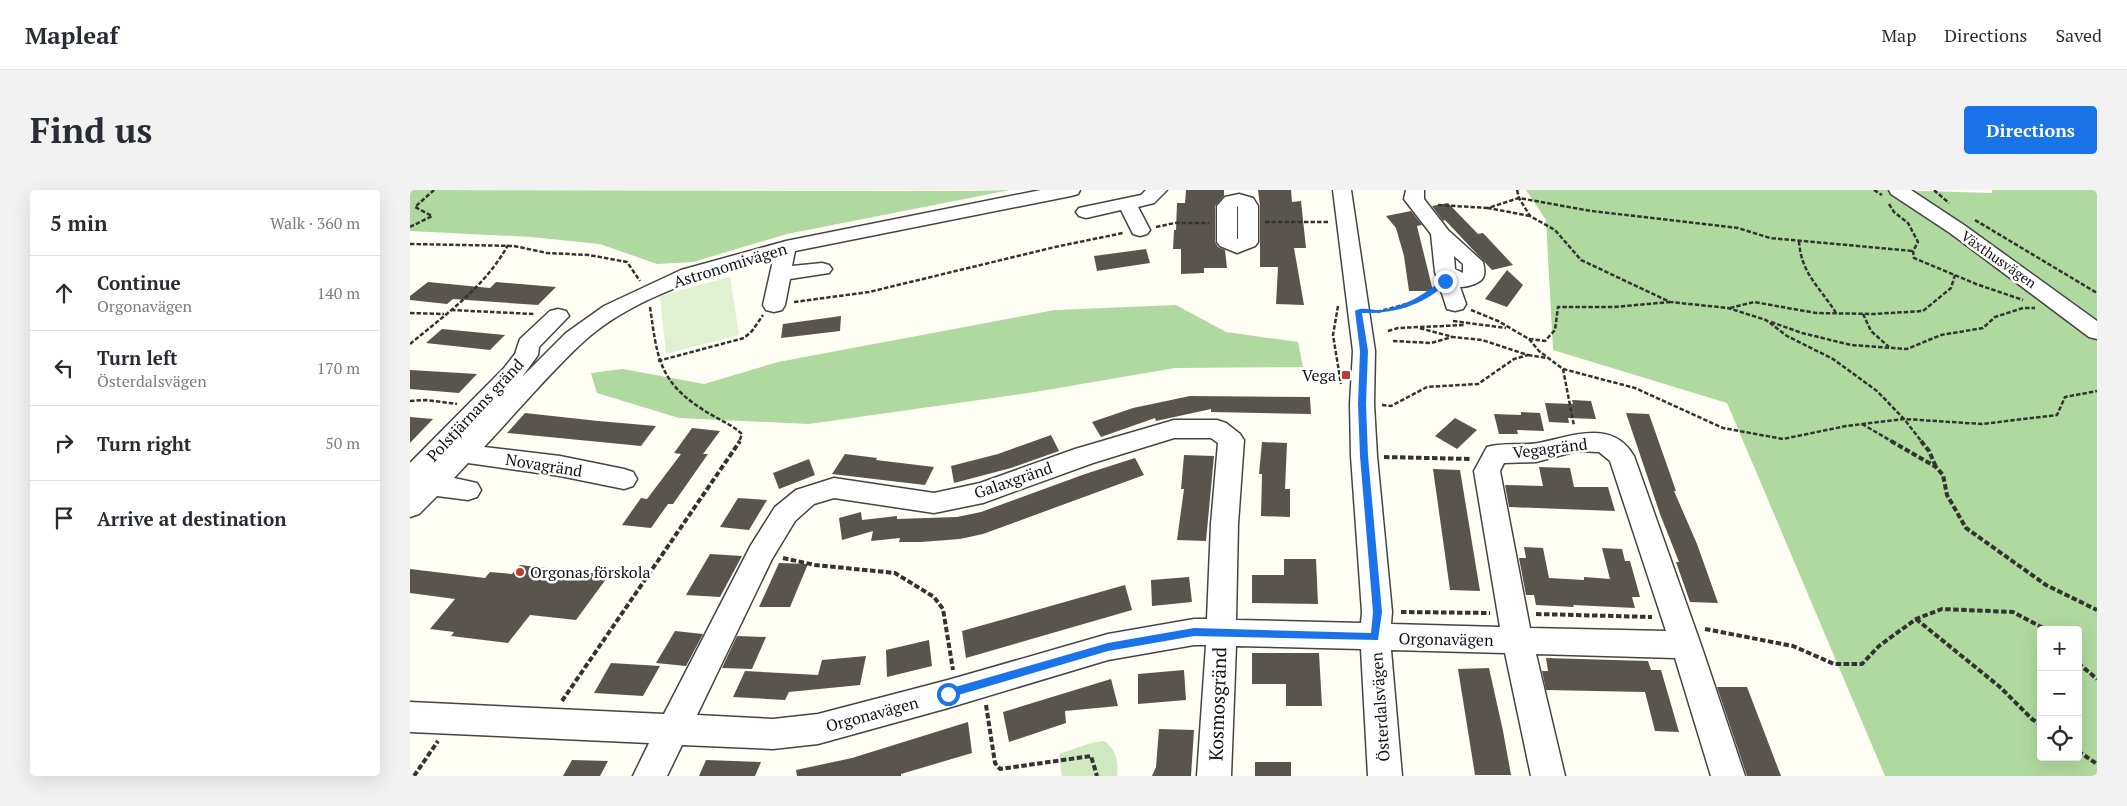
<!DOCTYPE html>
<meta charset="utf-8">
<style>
body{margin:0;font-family:"PT Serif",serif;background:#f2f2f3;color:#2b2b33}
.controls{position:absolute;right:15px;bottom:15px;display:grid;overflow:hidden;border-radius:5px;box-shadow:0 5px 20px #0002}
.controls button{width:45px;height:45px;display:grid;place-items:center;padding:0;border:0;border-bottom:1px solid #e1e1e2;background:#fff;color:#2b2b33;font:25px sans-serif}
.stop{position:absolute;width:15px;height:15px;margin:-11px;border:4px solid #1a73e8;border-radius:50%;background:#fff}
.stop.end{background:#1a73e8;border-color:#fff;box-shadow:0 1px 5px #0008}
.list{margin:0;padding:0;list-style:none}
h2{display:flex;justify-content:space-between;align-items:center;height:65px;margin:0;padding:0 20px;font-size:21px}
h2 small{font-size:16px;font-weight:400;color:#7c7c81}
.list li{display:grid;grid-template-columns:32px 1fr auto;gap:15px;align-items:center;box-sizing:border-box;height:75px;padding:0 20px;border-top:1px solid #e1e1e2}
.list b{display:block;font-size:19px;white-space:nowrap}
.list p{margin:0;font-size:16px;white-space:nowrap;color:#7c7c81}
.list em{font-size:16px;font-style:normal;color:#7c7c81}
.icon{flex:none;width:28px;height:28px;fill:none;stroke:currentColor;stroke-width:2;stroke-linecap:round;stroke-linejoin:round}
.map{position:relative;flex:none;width:1687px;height:586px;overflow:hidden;border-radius:5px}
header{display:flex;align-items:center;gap:30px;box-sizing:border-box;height:70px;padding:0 25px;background:#fff;border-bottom:1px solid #e1e1e2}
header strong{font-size:24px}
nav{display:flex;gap:28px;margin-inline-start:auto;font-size:18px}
.intro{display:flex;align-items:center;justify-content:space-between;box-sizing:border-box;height:120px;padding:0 30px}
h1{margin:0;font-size:35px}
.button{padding:12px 22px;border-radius:5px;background:#1a73e8;color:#fff;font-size:18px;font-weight:700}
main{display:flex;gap:30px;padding:0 30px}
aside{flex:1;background:#fff;border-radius:5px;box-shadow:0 5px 20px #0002}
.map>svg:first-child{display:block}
.green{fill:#cee8bf}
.forest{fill:#b0d99f;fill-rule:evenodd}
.pitch{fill:#e0f0d1}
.building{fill:#59544e}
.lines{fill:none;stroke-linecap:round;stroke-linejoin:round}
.minor-casing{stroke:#444;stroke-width:3}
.path-far1{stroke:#333;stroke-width:2.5;stroke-dasharray:4.5 2;stroke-linecap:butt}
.path{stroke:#333;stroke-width:4;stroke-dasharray:5.5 2.5;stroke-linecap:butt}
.minor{fill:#fff;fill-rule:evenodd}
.route{fill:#1a73e8}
.poi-dot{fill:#bb3d2e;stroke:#fff;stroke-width:2}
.labels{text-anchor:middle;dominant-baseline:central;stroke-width:5;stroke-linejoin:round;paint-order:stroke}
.far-street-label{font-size:14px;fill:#111;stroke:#fff}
.street-label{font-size:16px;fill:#111;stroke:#fff}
.poi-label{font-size:16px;fill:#111;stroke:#fff;text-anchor:end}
.near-street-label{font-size:19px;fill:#111;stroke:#fff}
</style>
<header>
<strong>Mapleaf</strong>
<nav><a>Map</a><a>Directions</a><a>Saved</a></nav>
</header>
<div class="intro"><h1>Find us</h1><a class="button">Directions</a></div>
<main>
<aside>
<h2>5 min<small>Walk · 360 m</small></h2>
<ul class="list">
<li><svg class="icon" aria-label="ahead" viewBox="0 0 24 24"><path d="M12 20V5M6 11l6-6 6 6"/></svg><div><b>Continue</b><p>Orgonavägen</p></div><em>140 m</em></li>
<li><svg class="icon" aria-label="left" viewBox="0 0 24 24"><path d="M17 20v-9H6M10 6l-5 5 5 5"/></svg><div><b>Turn left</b><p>Österdalsvägen</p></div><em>170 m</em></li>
<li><svg class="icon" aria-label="right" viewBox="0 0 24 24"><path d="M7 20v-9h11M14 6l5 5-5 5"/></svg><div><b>Turn right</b></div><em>50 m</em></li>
<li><svg class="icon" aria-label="arrive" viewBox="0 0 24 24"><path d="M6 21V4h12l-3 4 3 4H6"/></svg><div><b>Arrive at destination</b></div></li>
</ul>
</aside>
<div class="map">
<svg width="1687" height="586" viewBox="0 0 1687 586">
<rect width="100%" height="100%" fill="#fefef5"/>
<!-- green -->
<path class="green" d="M694,551C706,559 709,572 707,586H652L649,564L681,553Z"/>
<!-- forest -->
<g class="forest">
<path d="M0,0L560,1L600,0L377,44L283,72L247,74L190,54L121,47L0,41Z"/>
<path d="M1116,0H1483L1582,3V0H1687V586H1475L1317,213L1143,160L1136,30ZM1631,440H1668V567H1631Z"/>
<path d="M766,115L816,142L888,152L893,177L765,178L625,202L399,234L269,228L187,203L181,183L213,179L294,194L368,172L645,120Z"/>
</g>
<!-- pitch -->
<path class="pitch" d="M320,87L329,145L256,164L250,106Z"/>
<!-- building -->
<g class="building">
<path d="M776,0H814V6L805,16V52L808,57L815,60L817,78H794V83L771,84V59H763L764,40H766L767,13H775Z"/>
<path d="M848,0H881L882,12L891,11L896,58H884L894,115L866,114L868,77H850V16Z"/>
<path d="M1038,13L1068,44L1073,43L1103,75L1082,80L1035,30L1033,31L1022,16Z"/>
<path d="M1001,21L1012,35L1007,36L1023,101H999L994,66L986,38L976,26Z"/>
<path d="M736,59L740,73L687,81L684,66Z"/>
<path d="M1097,80L1113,95L1097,117L1075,109Z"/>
<path d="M18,92L80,98L86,92L146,97L128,115L43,109L37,114L0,110V106Z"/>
<path d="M431,126L430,141L371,148L373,134Z"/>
<path d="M32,139L95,145L80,160L16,153Z"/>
<path d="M0,180L67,184L49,203L0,199Z"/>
<path d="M780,206L900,207L901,224L801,222V219L746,231L745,228L691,247L682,232L723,218Z"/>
<path d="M1162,210L1181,211L1186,229L1158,228L1159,233L1139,232L1135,213L1163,214Z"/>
<path d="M1111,222L1130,223L1134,241L1107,240L1108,244H1089L1084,224L1111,225Z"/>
<path d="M115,223L188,231L246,236L231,256L97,243Z"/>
<path d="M1216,223L1239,224L1266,301H1264L1287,354L1308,413L1280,412L1266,372H1269L1250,324Z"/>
<path d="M0,227L23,229L0,253Z"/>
<path d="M1045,228L1067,240L1047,259L1025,246Z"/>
<path d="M282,238L310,241L293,264H298L263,314H258L241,338L212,335L231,308L237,309L271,264L264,263Z"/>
<path d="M641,245L649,261L601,278L544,293L541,276L588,264Z"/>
<path d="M852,252L877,253L875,299H880V327L851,326L852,284H849Z"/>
<path d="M435,264L467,268L466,270L524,277L515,295L422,284Z"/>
<path d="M774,265L804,266L796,351L767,350L774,299H771Z"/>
<path d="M725,268L734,285L573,344L550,349L511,352H489L490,348L461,351L463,341L432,350L429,328L451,322L452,330L487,326V329L547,327L571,322L675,284Z"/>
<path d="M399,269L405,285L369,299L363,283Z"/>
<path d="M1129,277L1160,278L1164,297H1198L1205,321L1099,317L1095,295L1133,296Z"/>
<path d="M1023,279L1050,280L1070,401L1040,400Z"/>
<path d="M328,308L357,310L339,340L310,337Z"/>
<path d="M1114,357L1133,358L1139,388L1174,390V387L1200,389L1192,358L1212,359L1215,371H1220L1230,407H1222L1225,418L1163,415L1164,417L1126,415L1124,405H1116L1109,368H1116Z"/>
<path d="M300,364L332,366L310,407L276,405Z"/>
<path d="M874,369H906L908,414L842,413V385H874Z"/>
<path d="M369,373L398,374L380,417H349Z"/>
<path d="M110,375L199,385L166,430L120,425L98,453L41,446L44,442L20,439L45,409L0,403V379L75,388L80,382L102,384Z"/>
<path d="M779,387L782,412L742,416L741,390Z"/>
<path d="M715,395L722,420L556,468L552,441Z"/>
<path d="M265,441L293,444L276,476L246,473Z"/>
<path d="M327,446L356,447L342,479L312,478Z"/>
<path d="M519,450L522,476L477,487L476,460Z"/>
<path d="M842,463H909L912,516H876V494H842Z"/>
<path d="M456,466L450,495L379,502L375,510L323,507L335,481L408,485L412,470Z"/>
<path d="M1136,468L1238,471L1241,480H1251L1269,542L1245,541L1235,502L1136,500L1132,481H1138Z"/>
<path d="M201,473L250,476L233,506L184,503Z"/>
<path d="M1079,478L1093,541L1101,585H1065L1048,479Z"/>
<path d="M774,480L776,510L728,514V484Z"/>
<path d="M701,489L708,516L655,521L656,533L599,552L593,522Z"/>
<path d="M1307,497H1337L1371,586H1337Z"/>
<path d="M558,532L562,563L491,584V586H387L386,580L442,568Z"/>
<path d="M749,539L784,540L781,586H742L746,577Z"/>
<path d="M162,570L198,571L190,586H153Z"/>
<path d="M296,570L351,572L345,586H289Z"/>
<rect x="845" y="572" width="36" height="14"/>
</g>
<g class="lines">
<!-- minor casing -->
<g class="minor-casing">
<g id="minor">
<path d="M631,0H670L668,4L661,6L385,61L382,76L412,73L419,75L422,79L419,83L380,89L375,115L372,120L364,122L356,120L353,115L364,66C298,86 222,106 171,154C137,186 106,223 74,257L150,266L214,279L223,282L227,289L223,296L214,299L150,286L58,273L44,288L67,293L71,300L67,307L58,310L27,306L9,324L0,327V273L94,178L105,164L110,149L140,121L148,119L156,121L159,126L129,157L128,165L112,187L156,143L194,116L271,80L376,51Z"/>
<path d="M736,0H757L744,13L728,17L740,40L737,44L730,46L723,44L711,20L676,28L669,26L666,22L669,18L731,5Z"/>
<path d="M923,0H941L965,161L964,214L967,266L982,422L981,434L1090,437L1064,281L1077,257C1094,252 1111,256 1128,253C1160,247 1202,228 1224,266L1291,455L1335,586H1301L1265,468L1126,464L1155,586H1121L1095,463L981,460L992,586H958L951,459L826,456L821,586H787L796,455H784L698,470L538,518L408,554L363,559L272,555L257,586H223L239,553L0,542V512L254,524L341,355L365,317L386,300L424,288L524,303L570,293L665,259L764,230H807L816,233L830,244L834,250L828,334L826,430L951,433L952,422L941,266L940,214L943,161ZM764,248H801L808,253L801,334L797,429H784L698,444L538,490L408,524L363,529L287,525L362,369L385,331L404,314L424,308L524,323L573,313L683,273ZM1167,261L1189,262L1200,271L1256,441L1120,438L1090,281L1094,273L1126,272Z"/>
<path d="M996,0H1014V9L1038,40L1073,72C1074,76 1075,81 1074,85C1073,93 1058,97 1050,97L1056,114L1053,119L1045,121L1037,119L1025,82L1021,44L994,9ZM1044,66L1053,74V83L1045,79Z"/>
<path d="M1479,0H1501L1554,35L1687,131V149L1679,147L1540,43L1481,4Z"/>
<path d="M829,4L843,8L848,16V52L845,56L827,63L810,56L807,52V16L815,7ZM828,16V49H827V17Z"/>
</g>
</g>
<!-- path-far1 -->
<g class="path-far1">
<path d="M1107,0L1109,8L1120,26L1145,40L1171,70L1260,112L1318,118L1356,130L1377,146L1423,169L1467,201L1494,229L1512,252"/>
<path d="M1464,0L1472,5"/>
<path d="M1524,0L1539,13"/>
<path d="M1479,14L1484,22L1498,33L1508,52L1503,61L1504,68L1566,94L1613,110"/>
<path d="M1028,15L1078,18"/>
<path d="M1120,26L1078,18L1109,8L1181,21L1328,38L1360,48L1503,61"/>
<path d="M1565,30L1687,103"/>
<path d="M855,32H919"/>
<path d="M0,37L22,26L5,17L24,0"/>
<path d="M746,37L765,33H799"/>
<path d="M1389,51C1391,84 1410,97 1426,123"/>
<path d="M0,54L104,56L137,63L179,65L217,72L230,91"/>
<path d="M384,112L459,102L645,57L713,43"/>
<path d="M928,116L923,145L931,194"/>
<path d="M240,117C247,165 248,191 292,219C305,228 320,233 332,244L329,252"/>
<path d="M1320,118L1344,112L1406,123L1464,124L1513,121L1541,98L1545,85"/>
<path d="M41,120L124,124"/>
<path d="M1061,120L1088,131L1119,149L1129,161L1153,179L1164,236"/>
<path d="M967,122L1004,112L1024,101"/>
<path d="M0,123L34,124"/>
<path d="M1453,124L1461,141L1479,157"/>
<path d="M1043,131L1096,138"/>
<path d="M1361,132L1392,143L1441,155L1497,159L1531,145L1573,138L1585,127L1613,118H1625"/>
<path d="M978,141L988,138L1055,135"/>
<path d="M1119,149L1135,151L1145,140L1148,117H1204L1260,112"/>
<path d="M983,151L1021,153L1042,147"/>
<path d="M0,154C36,124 75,97 98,55"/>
<path d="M1118,165L1137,168"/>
<path d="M248,171L334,148L342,141L353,125"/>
<path d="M1153,179L1225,198L1313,238L1373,249L1436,236L1494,229L1572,234L1647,225L1655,207L1687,201"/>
<path d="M0,211L16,210L47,214"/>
<path d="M972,215L981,216L1017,197L1068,194L1104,169L1118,165L1072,150L1043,147L1009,138"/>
<path d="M1452,234L1483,252"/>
</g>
<!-- path -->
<g class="path">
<path d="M1481,251L1526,277L1533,285L1537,305L1556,338L1636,395L1687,420"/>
<path d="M1511,251L1519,261L1526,277"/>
<path d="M974,267L1060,269"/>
<path d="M373,368L405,375L485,383L524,407L533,419L543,480"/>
<path d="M991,422L1080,423"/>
<path d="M1126,424L1242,427"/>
<path d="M1506,429L1590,497L1622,529L1631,535"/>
<path d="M1295,439L1383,456L1424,474H1452L1469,456L1506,429L1532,419L1603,422L1637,440"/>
<path d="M1668,473L1687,489"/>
<path d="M152,511L330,251"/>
<path d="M576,515L585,573L590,579L681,566L687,586"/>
<path d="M1668,561L1687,574"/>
<path d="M4,586L28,551"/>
</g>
<!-- minor -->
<use href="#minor" class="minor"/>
</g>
<!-- route -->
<path class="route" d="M1033,89L1038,91C1016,115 984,124 952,123L958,161L956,214L958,266L972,422L968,450L784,446L698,461L538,508L535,507L533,504L538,499L698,453L784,438L961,443L963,422L950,266L948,214L950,161L945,121C952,116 964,121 972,120C995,116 1016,104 1033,89Z"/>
<!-- markers -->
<g class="poi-dot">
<rect x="931" y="180" width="10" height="10" rx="2.5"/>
<circle cx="110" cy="382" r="5"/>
</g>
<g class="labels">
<!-- far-street labels -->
<g class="far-street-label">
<text transform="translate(1589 69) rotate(35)">Växthusvägen</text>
</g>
<!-- street labels -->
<g class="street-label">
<text transform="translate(320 75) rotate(-17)">Astronomivägen</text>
<text transform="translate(65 220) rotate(-47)">Polstjärnans gränd</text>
<text transform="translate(1140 258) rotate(-7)">Vegagränd</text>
<text transform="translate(134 275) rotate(9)">Novagränd</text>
<text transform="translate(603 290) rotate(-19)">Galaxgränd</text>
<text transform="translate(1036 449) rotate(1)">Orgonavägen</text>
<text transform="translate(970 517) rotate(-94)">Österdalsvägen</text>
<text transform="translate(462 524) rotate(-15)">Orgonavägen</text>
</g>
<!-- poi labels -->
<g class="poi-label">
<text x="926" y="185">Vega</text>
<text x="120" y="382" text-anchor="start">Orgonas förskola</text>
</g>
<!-- near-street labels -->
<g class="near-street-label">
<text transform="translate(807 514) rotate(-88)">Kosmosgränd</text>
</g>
</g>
</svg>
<div class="controls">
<button>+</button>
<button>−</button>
<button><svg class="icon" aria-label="locate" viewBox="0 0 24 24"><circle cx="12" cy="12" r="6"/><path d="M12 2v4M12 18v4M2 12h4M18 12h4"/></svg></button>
</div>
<div class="stop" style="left:538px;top:504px"></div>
<div class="stop end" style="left:1035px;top:91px"></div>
</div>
</main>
